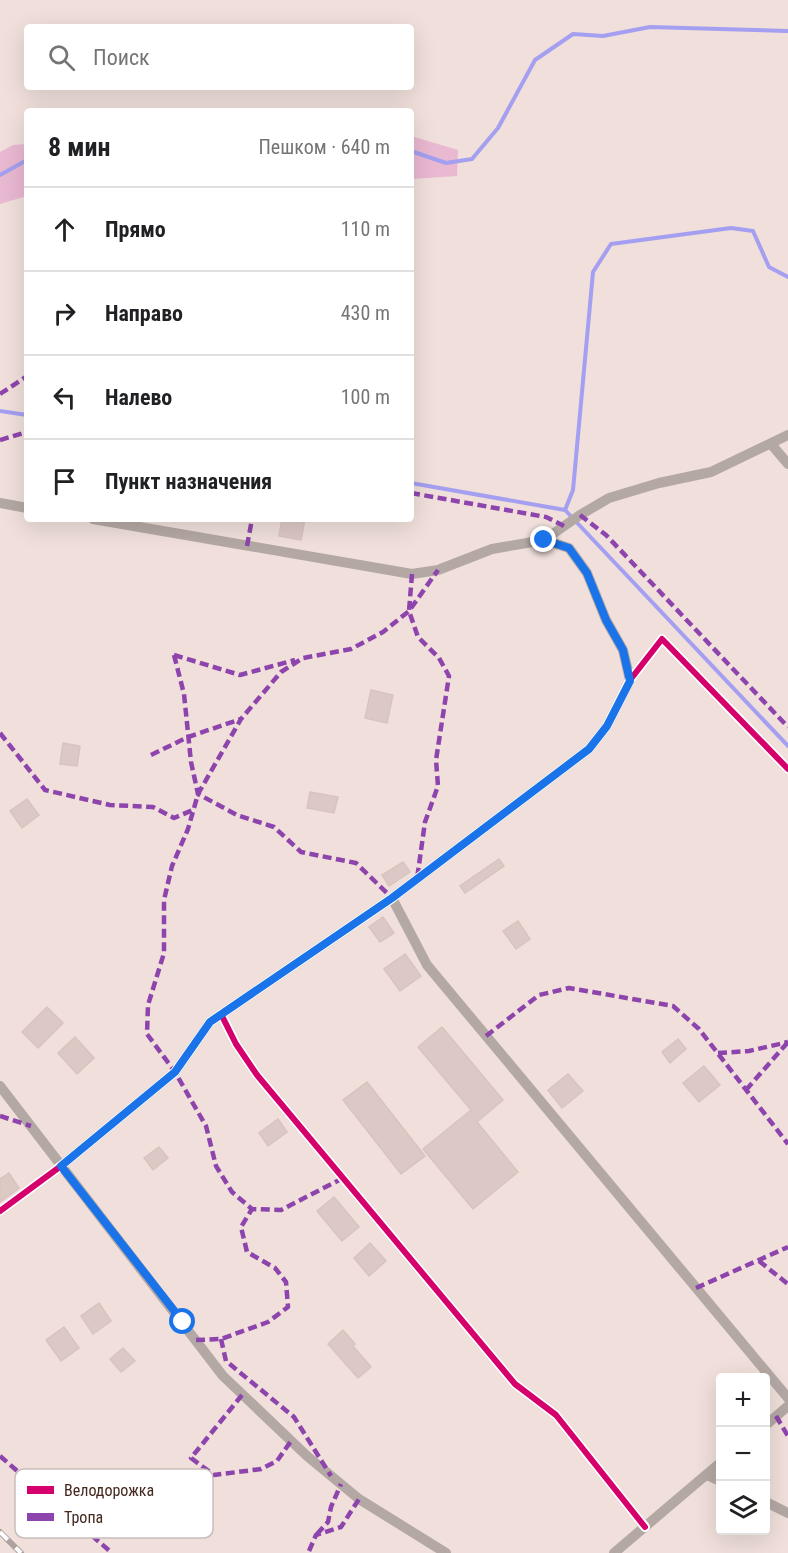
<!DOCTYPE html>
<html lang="ru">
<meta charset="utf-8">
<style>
body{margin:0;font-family:"Roboto Condensed",sans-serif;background:#f6f6f6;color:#202124}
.controls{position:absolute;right:18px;bottom:18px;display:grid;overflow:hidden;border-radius:6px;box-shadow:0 6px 24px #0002}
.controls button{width:54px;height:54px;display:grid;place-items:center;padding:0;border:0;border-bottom:2px solid #e0e0e0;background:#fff;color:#202124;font:30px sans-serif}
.stop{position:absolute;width:18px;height:18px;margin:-14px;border:4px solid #1a73e8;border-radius:50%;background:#fff}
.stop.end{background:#1a73e8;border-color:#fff;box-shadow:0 2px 6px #0008}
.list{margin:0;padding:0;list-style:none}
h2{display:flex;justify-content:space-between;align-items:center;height:78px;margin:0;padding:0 24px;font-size:26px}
h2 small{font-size:20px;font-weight:400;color:#757577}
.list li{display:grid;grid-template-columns:39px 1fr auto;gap:18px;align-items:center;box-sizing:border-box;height:84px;padding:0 24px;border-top:2px solid #e0e0e0}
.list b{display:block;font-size:22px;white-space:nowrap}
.list em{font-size:20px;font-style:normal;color:#757577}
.icon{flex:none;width:33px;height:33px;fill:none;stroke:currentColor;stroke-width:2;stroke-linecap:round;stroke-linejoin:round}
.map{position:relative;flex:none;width:788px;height:1553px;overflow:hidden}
.search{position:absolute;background:#fff;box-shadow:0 6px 24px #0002;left:24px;top:24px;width:390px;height:66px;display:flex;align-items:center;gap:15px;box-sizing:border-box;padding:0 21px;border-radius:6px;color:#757577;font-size:22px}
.panel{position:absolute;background:#fff;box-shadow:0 6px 24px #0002;left:24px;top:108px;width:390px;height:414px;border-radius:6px}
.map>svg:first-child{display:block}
.green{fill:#e9b8d1}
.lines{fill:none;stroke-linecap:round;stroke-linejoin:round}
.stream{stroke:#a49ff0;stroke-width:4}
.building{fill:#dcc8c5;stroke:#d9c3c0;stroke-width:1.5}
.street{stroke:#b4a8a4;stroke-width:10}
.rail-casing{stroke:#aea19e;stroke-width:6}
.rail{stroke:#fff;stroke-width:4;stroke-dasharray:11;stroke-linecap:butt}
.quiet{stroke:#8e44ad;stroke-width:4.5;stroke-dasharray:9 4.5;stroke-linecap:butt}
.cycleway-casing{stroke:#fff;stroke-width:10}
.cycleway{stroke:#d6006c;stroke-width:6}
.route{stroke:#1a73e8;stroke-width:8}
.key{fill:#fff;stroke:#c7bebc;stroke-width:1.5}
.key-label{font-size:16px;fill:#43281e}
</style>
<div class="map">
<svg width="788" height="1553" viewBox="0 0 788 1553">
<rect width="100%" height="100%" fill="#f0dfda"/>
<!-- green -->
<g class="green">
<path d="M411,136L458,150L457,176L411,179Z"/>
<path d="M27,144V196L0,204V152L13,145Z"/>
</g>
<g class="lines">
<!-- stream -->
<g class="stream">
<path d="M411,151L446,163L472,159L498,128L535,60L573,34L603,36L650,27L788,31"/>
<path d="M0,175L27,160"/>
<path d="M0,411L27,415"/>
<path d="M411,483L565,510L788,746"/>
<path d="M565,510L573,490L593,272L611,244L731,228L753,231L769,267L788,277"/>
</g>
</g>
<!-- building -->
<g class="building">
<path d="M282,519H305L301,540L279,536Z"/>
<path d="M371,690L393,695L387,723L365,718Z"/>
<path d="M63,743L80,746L77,766L60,764Z"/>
<path d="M310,792L338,797L334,813L307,808Z"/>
<path d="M27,799L39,815L22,828L10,811Z"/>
<path d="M499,859L504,866L465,893L460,886Z"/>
<path d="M403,862L410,872L389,886L382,875Z"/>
<path d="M383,917L394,933L380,942L369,927Z"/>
<path d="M518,921L530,939L516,949L503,931Z"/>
<path d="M405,954L421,976L400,991L384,969Z"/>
<path d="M47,1007L63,1023L38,1048L22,1032Z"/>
<path d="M442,1027L503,1100L477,1122L518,1172L473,1209L423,1149L471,1110L418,1047Z"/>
<path d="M75,1037L94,1058L77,1074L58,1053Z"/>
<path d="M678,1039L686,1049L670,1063L662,1052Z"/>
<path d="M704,1066L720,1085L699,1102L683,1083Z"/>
<path d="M568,1074L583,1091L562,1108L548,1090Z"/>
<path d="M367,1082L425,1156L401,1174L343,1100Z"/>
<path d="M278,1119L287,1132L268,1146L259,1133Z"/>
<path d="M159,1147L168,1158L153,1170L144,1158Z"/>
<path d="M9,1173L19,1188L0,1202V1179Z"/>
<path d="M334,1197L359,1227L342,1241L317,1211Z"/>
<path d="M370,1243L386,1261L369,1276L354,1258Z"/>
<path d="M99,1303L111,1321L93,1334L81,1316Z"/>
<path d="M64,1327L79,1348L61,1361L46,1340Z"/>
<path d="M343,1330L355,1344L353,1346L371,1367L358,1378L328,1344Z"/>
<path d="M123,1348L135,1361L121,1372L110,1359Z"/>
</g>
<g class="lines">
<!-- street -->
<g class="street">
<path d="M771,444L788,464"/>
<path d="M0,503L27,508"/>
<path d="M93,519L412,574L438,570L492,549L544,540L569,548L587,573L606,620L623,650L630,680"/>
<path d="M544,540L580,515L609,498L659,483L711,472L788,435"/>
<path d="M392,898L427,965L788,1398"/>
<path d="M221,1014L236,1044L257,1075L515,1384L556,1415L645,1527"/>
<path d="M0,1086L223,1376L307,1456L359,1499L446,1553"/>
<path d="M0,1211L61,1166L175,1072L210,1022L392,898L589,749L607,726L630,680L662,639L788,769"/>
<path d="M766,1425L788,1406"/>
<path d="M707,1475L720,1481"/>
<path d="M766,1502L788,1513"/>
<path d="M614,1553L720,1463"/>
</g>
<!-- rail casing -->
<g class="rail-casing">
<path id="rail" d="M0,1532L21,1553"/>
</g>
<!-- rail -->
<use href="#rail" class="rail"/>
<!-- quiet -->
<g class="quiet">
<path d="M0,394L27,376"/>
<path d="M0,440L27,432"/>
<path d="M411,493L546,517L564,526"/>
<path d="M580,515L606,535L788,727"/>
<path d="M247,546L252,519"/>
<path d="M412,574L409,611L418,637L439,658L449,676L436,760L438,786L425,822L417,879"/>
<path d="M174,655L184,694L191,762L198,794L237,815L274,827L301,852L356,863L392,898"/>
<path d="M174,655L240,675L295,660"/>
<path d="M0,733L45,790L110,805L153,807L174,818L193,810"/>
<path d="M151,755L188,737L241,719"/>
<path d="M486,1036L539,995L569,988L673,1006L699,1029L788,1144"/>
<path d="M718,1053L749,1051L788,1042"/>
<path d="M746,1090L788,1042"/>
<path d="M0,1116L31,1126"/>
<path d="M343,1178L281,1210L252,1209L232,1192L216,1166L206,1126L175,1072L147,1034L148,1005L164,953V900L172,866L188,829L198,794L241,719L281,672L303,658L351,649L383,632L409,611L438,570"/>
<path d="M759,1261L788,1284"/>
<path d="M696,1288L788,1247"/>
<path d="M221,1339L226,1361L294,1417L331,1476"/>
<path d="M196,1340L221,1339L268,1322L288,1307L286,1282L275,1268L247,1252L241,1227L252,1209"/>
<path d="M242,1395L191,1458L214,1475L261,1469L277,1461L291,1441"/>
<path d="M776,1416L788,1436"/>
<path d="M0,1456L112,1553"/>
<path d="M317,1534L328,1522L331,1507L341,1484"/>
<path d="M309,1551L316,1535L341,1527L359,1499"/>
</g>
<!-- cycleway casing -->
<g class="cycleway-casing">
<g id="cycleway">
<path d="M221,1014L236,1044L257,1075L515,1384L556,1415L645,1527"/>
<path d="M0,1211L61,1166L175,1072L210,1022L392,898L589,749L607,726L630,680L662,639L788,769"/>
</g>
</g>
<!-- cycleway -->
<use href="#cycleway" class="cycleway"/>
</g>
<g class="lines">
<!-- route -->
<path class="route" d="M183,1322L61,1166L175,1072L210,1022L392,898L589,749L607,726L630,681L623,650L606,620L587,573L569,548L544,540"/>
</g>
<!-- legend -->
<rect x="15" y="1469" width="198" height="69" rx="9" class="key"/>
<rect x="27" y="1486" width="27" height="8" fill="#d6006c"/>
<rect x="27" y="1513" width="27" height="8" fill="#8e44ad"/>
<g class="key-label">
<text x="64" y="1496">Велодорожка</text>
<text x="64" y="1523">Тропа</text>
</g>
</svg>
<div class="controls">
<button>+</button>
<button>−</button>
<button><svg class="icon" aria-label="layers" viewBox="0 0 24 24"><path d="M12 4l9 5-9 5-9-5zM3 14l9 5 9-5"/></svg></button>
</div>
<div class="stop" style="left:183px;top:1322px"></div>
<div class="stop end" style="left:544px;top:540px"></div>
<div class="search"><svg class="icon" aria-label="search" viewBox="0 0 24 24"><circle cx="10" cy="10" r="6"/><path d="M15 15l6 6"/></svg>Поиск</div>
<section class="panel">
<h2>8 мин<small>Пешком · 640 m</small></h2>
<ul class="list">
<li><svg class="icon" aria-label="ahead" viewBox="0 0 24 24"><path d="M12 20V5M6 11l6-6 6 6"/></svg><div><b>Прямо</b></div><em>110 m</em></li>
<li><svg class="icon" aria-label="right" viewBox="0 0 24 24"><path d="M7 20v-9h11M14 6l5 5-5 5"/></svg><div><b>Направо</b></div><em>430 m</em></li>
<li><svg class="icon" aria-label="left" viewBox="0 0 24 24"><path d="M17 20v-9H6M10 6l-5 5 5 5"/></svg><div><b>Налево</b></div><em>100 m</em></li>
<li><svg class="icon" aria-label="arrive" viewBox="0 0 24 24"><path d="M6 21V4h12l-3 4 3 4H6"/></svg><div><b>Пункт назначения</b></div></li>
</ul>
</section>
</div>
